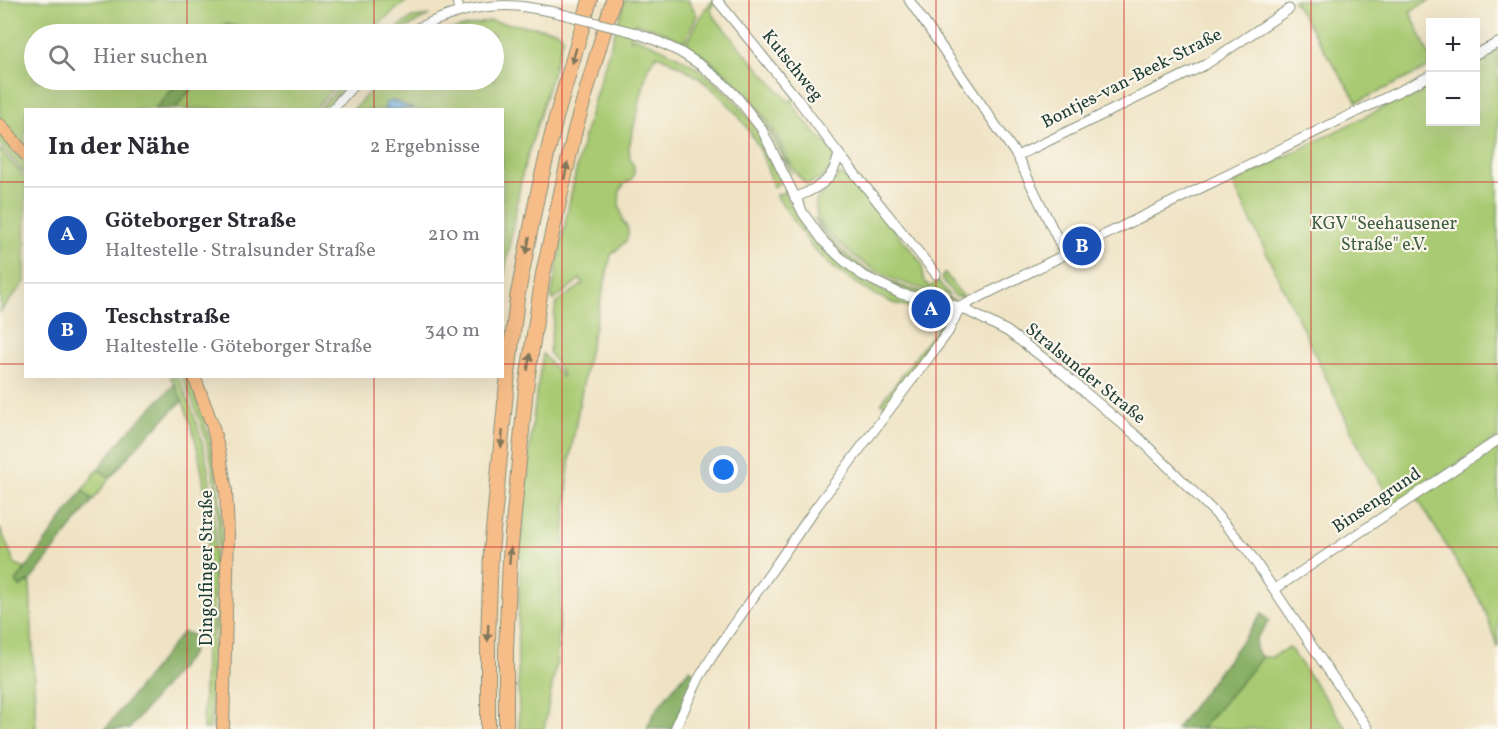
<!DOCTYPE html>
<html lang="de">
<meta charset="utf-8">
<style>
body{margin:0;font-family:Vollkorn,serif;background:#f2f2f3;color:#2b2b33}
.controls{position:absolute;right:18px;top:18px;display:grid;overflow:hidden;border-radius:0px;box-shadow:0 6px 24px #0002}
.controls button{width:54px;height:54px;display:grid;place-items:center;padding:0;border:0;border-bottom:2px solid #e1e1e2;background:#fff;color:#2b2b33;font:30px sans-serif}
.you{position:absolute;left:724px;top:470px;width:21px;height:21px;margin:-15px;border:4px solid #fff;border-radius:50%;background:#1a73e8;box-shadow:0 0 0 9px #1a73e833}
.badge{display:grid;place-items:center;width:39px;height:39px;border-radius:50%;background:#d93025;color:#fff;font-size:20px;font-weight:700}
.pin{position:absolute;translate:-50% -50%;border:3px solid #fff;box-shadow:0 2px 6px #0006}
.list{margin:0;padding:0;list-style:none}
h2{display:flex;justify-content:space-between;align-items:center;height:78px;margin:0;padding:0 24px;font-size:26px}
h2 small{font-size:20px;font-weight:400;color:#7c7c81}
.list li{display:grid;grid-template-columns:39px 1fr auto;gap:18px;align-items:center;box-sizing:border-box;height:96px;padding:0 24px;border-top:2px solid #e1e1e2}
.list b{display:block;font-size:22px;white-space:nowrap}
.list p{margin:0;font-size:20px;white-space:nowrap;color:#7c7c81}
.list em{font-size:20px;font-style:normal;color:#7c7c81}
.icon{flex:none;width:33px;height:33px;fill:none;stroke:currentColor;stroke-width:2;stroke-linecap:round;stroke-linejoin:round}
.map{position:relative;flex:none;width:1498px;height:729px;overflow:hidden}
.search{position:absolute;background:#fff;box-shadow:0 6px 24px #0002;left:24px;top:24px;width:480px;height:66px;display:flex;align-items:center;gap:15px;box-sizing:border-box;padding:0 21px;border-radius:33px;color:#7c7c81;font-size:22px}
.panel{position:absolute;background:#fff;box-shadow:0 6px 24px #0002;left:24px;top:108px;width:480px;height:270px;border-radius:0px}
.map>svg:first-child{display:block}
.green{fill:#a9ca72;stroke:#648453;stroke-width:1.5}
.forest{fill:#86ae64;stroke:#52764c;stroke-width:1.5}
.water{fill:#7cbdf1;stroke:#4e7d92;stroke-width:1.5}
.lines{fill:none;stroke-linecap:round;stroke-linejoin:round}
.minor-casing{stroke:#87907c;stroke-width:11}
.major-casing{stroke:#87907c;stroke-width:14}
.highway-casing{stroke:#87907c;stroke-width:16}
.minor{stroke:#fff;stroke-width:9}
.major{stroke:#f7bd88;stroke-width:12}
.highway{stroke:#f7bd88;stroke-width:14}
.minor-bridge-casing{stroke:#87907c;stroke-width:11;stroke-linecap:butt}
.minor-bridge{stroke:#fff;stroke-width:9}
.oneway{fill:#80775a}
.grid{fill:none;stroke:#d62828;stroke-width:1.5;stroke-opacity:0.55}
.labels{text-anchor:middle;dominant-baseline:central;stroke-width:4.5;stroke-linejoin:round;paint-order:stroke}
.street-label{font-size:18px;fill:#1f3d34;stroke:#fbf7ec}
.park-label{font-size:18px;fill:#426044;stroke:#fbf7ec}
</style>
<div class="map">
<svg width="1498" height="729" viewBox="0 0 1498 729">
<rect width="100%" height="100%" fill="#fbf7ec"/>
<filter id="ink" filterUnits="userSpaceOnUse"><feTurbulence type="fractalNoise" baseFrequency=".0167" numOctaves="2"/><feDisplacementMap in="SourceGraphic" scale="12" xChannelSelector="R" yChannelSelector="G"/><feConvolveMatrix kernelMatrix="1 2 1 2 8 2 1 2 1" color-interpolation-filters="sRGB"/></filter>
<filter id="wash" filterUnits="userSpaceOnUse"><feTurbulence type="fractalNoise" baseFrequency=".008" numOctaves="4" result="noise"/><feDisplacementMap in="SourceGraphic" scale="24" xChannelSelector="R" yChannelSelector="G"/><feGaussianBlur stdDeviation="1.35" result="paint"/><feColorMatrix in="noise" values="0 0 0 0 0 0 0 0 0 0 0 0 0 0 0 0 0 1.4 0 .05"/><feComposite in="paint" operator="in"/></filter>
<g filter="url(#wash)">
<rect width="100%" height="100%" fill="#efe3c4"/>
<!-- green -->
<g class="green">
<path d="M0,0H408L366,34H238L242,30L226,24L217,34H34V80H180L155,109L26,110L25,148L0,118Z"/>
<path d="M625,0H688L697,15L684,42L658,30L636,23L630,39L632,40L634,37C685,55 728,83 757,131C766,147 773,165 780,182L773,187C769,174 765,160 759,148C738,106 700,72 657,55L648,67L629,147L630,158L634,167V174L631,180L625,183L620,190L619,203L623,221L628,229V235L626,241L611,255L587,361L569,463L557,660L544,729H519C519,695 517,662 518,628C520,537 527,444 543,354L562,377L563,375L549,352L556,303L583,284L580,279L554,300L551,298C561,246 570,193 583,141C595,93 610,47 625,0Z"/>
<path d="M714,0L715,2L711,7L712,14L736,43L789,102L793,98C794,99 794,106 795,107C798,114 814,132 819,137C823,141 827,143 830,147C842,166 823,181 806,184C802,179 797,175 794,170C787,158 782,144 775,132C752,95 723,66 686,44L705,9Z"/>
<path d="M1293,0H1431L1410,11L1430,57V67L1357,102Z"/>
<path d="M430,15C419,20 398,35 388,34L412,18Z"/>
<path d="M490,21L555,30L563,37L522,175L503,281L502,110H353L380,80H494V34H433Z"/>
<path d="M688,47C735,78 772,120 792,174C785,162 779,149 772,137C750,101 723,71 687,50Z"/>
<path d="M1498,50V437L1395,506L1362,453L1233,183L1430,84V122H1476V61Z"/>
<path d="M199,80H340L315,109H174Z"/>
<path d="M345,80H350L325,109H319Z"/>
<path d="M0,133L25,163V174L0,144Z"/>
<path d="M0,149L26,179L25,282L0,312Z"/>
<path d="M841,175L846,176L910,248L922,264L924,281L930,287L938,281L949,295C904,285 876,277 840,244C832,236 821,227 817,215C816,211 816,205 816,201L837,176Z"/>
<path d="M784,192C790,203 795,214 803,225C825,256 858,282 894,296C910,302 927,305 943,310L948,314V321L946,328L888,407L881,403L938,327V317L932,312L893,303L875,295L839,272L826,261L811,246L776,195Z"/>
<path d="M814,217C835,249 865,273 901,286C919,292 938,295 956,300C908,299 832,265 814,217Z"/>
<path d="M945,273L963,297L955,296L941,278Z"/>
<path d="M170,377H178C203,429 212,475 215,533L210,729H203L208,532C206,490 201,450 186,410C181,398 177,387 170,377Z"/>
<path d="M182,377H187C193,387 197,399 201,410C224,473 223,535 221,601C220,643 219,686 217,729H213C214,686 215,643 217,600C217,567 220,533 217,499C213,456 200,415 182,377Z"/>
<path d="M1498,441V648L1483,605L1417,498Z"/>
<path d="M98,469L110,478L93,500L83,490Z"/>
<path d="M0,528L15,564L25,569L16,582L21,587L30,581L36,729H0Z"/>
<path d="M1289,647L1347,729H1201L1262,657H1272Z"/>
</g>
<!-- forest -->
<g class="forest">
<path d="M226,24L243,29L238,34H217Z"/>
<path d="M180,80H199L174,109H155Z"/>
<path d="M175,384L182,401L139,444L110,478L98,469L125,435Z"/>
<path d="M83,490L93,500L30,581L20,587L16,582Z"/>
<path d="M1262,614L1269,621L1256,639V651L1262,657L1201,729H1176Z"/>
<path d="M183,632L193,635L192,653L129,729H105Z"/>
<path d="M690,669L696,674L672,729H647C653,708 676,686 690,669Z"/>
</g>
<!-- water -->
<path class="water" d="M393,101L414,109H384L386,103Z"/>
</g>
<g filter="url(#ink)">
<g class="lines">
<!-- minor casing -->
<g class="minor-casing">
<g id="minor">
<path d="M457,0L459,12"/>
<path d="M717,0L795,96L839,154C832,183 820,186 795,198"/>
<path d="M909,0L1017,156L1065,254"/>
<path d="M633,32L655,40L680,52L702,66L724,84L737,97L761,128L803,213L824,242L842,259L862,275L901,294L960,307L1007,331L1053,365L1139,438L1215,513L1246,548L1368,729"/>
<path d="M406,34C441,16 477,3 517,6C529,7 542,10 554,12"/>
<path d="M1476,54L1498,43"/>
<path d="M332,110L358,80"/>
<path d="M839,154L936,274"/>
<path d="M1017,156L1205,65L1289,9"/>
<path d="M1275,589L1498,440"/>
<path d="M675,729L699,678L713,655L817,506L948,332L960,307L1082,246L1430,76"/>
</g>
</g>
<!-- major casing -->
<g class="major-casing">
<g id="major">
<path d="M0,125L26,155"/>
<path d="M194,376L212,424L220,456L226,491L228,534L223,729"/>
</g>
</g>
<!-- highway casing -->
<g class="highway-casing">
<g id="highway">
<path d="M488,729V640L491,552L506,392L517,298L538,192L556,118L590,0"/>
<path d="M506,729V650L510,556L526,388L543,274L575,130L613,0"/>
</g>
</g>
<!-- minor -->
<use href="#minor" class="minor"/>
<!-- major -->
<use href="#major" class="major"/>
<!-- highway -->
<use href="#highway" class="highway"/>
<!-- minor-bridge casing -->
<g class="minor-bridge-casing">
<path id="minor-bridge" d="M554,12L633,32"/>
</g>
<!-- minor-bridge -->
<use href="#minor-bridge" class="minor-bridge"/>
</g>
<!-- one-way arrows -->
<defs><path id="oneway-solid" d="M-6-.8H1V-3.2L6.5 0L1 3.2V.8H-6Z" transform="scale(1.5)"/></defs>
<g class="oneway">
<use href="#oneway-solid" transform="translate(574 56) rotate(106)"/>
<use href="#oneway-solid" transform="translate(566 171) rotate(-78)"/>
<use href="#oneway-solid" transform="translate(528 245) rotate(101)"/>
<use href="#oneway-solid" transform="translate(529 362) rotate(-81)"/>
<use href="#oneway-solid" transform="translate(502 439) rotate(95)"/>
<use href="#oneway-solid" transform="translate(510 556) rotate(-86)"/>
<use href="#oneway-solid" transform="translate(488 633) rotate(92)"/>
</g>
</g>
<!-- grid -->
<path class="grid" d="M187,0V34M374,0V34M562,0V729M749,0V729M936,0V729M1124,0V729M1311,0V729M187,80V110M374,80V110M0,182H26M502,182H1498M0,364H26M502,364H1498M187,376V729M374,376V729M0,547H1498"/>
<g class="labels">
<!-- street labels -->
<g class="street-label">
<text transform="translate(792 66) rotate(51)">Kutschweg</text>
<text transform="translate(1132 79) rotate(-27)">Bontjes-van-Beek-Straße</text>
<text transform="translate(1085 374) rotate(39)">Stralsunder Straße</text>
<text transform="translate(1377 501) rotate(-34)">Binsengrund</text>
<text transform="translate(207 568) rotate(-90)">Dingolfinger Straße</text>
</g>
<!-- park labels -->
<g class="park-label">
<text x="1384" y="224">KGV "Seehausener<tspan x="1384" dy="21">Straße" e.V.</tspan></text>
</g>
</g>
</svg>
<div class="controls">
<button>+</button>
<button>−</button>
</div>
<div class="you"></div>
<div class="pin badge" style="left:931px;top:309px;background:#1a4fb4">A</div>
<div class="pin badge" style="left:1082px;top:246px;background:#1a4fb4">B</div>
<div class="search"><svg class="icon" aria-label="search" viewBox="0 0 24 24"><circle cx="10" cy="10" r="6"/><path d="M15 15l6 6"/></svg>Hier suchen</div>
<section class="panel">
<h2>In der Nähe<small>2 Ergebnisse</small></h2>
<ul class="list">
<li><span class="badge" style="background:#1a4fb4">A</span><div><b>Göteborger Straße</b><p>Haltestelle · Stralsunder Straße</p></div><em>210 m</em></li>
<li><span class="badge" style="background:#1a4fb4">B</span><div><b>Teschstraße</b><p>Haltestelle · Göteborger Straße</p></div><em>340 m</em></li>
</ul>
</section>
</div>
